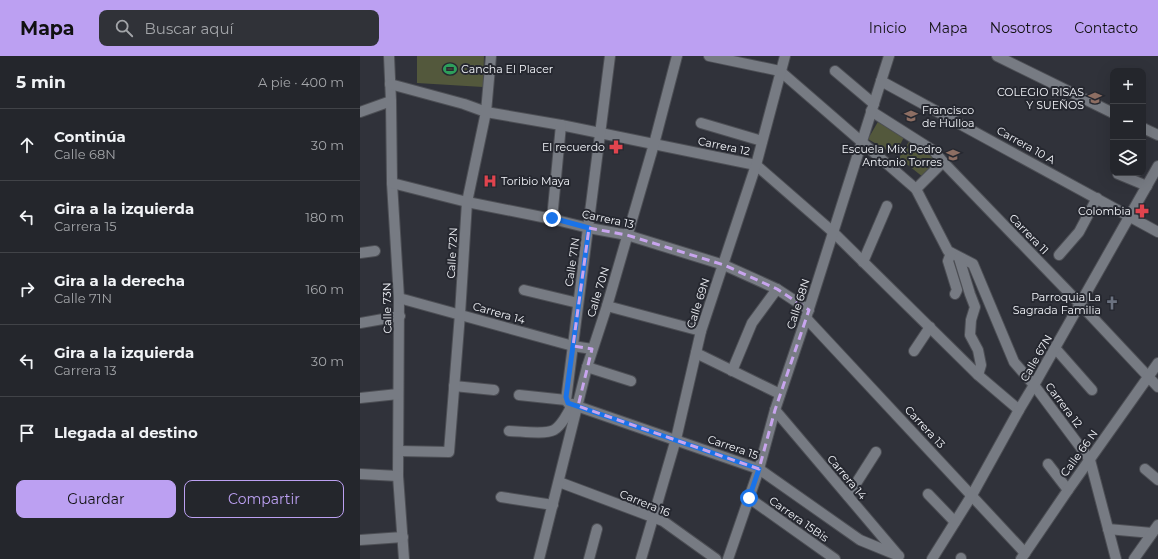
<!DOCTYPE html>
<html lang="es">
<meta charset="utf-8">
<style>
body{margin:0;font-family:Montserrat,sans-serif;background:#303238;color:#f1f3f6}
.controls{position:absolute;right:12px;top:12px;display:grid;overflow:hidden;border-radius:8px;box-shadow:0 4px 16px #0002}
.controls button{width:36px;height:36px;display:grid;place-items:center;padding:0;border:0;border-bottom:1px solid #414348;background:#24262c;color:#f1f3f6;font:20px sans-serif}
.stop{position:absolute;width:12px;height:12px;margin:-9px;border:3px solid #1a73e8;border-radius:50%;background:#fff}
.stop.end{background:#1a73e8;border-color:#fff;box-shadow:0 1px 4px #0008}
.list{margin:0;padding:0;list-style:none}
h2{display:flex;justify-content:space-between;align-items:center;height:52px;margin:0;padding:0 16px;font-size:17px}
h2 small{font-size:13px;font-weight:400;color:#a3a5a9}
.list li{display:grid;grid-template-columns:26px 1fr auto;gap:12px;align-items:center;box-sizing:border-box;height:72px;padding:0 16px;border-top:1px solid #414348}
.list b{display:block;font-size:15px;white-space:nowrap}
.list p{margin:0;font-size:13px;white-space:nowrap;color:#a3a5a9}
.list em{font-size:13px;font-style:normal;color:#a3a5a9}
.actions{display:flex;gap:8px;padding:12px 16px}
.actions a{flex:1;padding:9px 0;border:1px solid #bca0f2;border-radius:8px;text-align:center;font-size:14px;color:#bca0f2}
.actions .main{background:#bca0f2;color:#111}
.icon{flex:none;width:22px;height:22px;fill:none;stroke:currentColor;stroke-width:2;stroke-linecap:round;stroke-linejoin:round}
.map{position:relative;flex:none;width:798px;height:503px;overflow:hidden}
header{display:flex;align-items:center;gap:24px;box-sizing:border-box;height:56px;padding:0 20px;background:#bca0f2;color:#111}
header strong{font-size:19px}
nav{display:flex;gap:22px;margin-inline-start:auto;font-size:14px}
.search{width:280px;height:36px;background:#303238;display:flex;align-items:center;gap:10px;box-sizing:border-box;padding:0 14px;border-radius:8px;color:#a3a5a9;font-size:15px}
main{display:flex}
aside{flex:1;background:#24262c}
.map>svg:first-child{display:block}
.pitch{fill:#53583c}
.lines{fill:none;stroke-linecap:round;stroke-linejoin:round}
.minor-casing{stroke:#4d4f55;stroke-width:12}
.minor{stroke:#777b83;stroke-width:10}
.route{stroke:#1a73e8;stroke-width:5}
.marked{fill:none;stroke:#c8a5ee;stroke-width:3;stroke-dasharray:8 5;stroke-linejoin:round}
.labels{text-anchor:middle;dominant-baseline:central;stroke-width:4;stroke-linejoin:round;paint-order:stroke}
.poi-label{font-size:11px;fill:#f3f5fa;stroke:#262830;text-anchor:end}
.street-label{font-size:11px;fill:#f3f5fa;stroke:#262830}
</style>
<header>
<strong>Mapa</strong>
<div class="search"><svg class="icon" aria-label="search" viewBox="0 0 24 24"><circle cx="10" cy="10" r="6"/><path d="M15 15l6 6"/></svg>Buscar aquí</div>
<nav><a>Inicio</a><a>Mapa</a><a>Nosotros</a><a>Contacto</a></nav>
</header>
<main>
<aside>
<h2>5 min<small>A pie · 400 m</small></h2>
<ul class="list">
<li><svg class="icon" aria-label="ahead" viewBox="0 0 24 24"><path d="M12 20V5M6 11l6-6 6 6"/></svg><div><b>Continúa</b><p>Calle 68N</p></div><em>30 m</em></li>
<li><svg class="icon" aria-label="left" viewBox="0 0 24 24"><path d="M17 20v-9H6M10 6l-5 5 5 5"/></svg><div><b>Gira a la izquierda</b><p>Carrera 15</p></div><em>180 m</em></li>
<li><svg class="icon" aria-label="right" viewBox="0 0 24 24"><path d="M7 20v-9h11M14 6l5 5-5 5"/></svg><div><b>Gira a la derecha</b><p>Calle 71N</p></div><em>160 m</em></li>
<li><svg class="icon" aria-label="left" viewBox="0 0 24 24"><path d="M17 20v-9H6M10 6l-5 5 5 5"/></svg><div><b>Gira a la izquierda</b><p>Carrera 13</p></div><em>30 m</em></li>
<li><svg class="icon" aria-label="arrive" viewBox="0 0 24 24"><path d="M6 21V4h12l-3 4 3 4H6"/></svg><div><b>Llegada al destino</b></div></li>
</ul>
<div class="actions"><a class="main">Guardar</a><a>Compartir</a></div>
</aside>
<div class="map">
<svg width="798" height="503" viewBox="0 0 798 503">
<rect width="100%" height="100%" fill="#30323a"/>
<!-- pitch -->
<g class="pitch">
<path d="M57,0H124L123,31L57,27Z"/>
<path d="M519,64L545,79L535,99L508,83Z"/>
<path d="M550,84L576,104L563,121L539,102Z"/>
</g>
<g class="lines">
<!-- minor casing -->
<g class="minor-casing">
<g id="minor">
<path d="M29,0L31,45L32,127L39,242L38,420L44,503"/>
<path d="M349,0L420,15L556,133L588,195L613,208L654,306L674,329L730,404L756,503"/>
<path d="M637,0L753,57"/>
<path d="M475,15L514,48"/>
<path d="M521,25L798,176"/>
<path d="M30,28L104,48L126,56L201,69L396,109L473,176L618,319L659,354"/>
<path d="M511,55L574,95L583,106L720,248L798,331"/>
<path d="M0,56L31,45"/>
<path d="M341,67L402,85"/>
<path d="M783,72L798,79"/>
<path d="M758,118L787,130"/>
<path d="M32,127L107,146L192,163L229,172L267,179L364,209L417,233L449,254"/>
<path d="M556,133L583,106"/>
<path d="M192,163L201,69"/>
<path d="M0,197L15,195"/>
<path d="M591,197L588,205L597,234L595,238"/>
<path d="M699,199L719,176L737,142"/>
<path d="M599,202L610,238L615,251L611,264L610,279L618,294L621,309L618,319"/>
<path d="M503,206L527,150"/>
<path d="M164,234L218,247"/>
<path d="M39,242L213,290L232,293"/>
<path d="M247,250L341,275"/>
<path d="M446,262L665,497"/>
<path d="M0,267L40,260"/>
<path d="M695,292L732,334"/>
<path d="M554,295L570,271"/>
<path d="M336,297L420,338"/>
<path d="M227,311L271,325"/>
<path d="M372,315L392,267L417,233"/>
<path d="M94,330L134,334"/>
<path d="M159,339L206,344"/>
<path d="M0,342L38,338"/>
<path d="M206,344L208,347L399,413L500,484L539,500"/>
<path d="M206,344L250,0"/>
<path d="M415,354L537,498"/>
<path d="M149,375C160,375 184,379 194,374C201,370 209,356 212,348"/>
<path d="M39,395L89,396L100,258L107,146L126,56L131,0"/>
<path d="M688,408L708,434"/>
<path d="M785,413L798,424"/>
<path d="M0,418L38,420"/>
<path d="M199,426L303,465L356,503"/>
<path d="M568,438L595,466"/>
<path d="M488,440L516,396"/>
<path d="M141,441L193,449"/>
<path d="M389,442L475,503"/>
<path d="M748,473L792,477"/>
<path d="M0,484L43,481"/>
<path d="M601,502V503"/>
<path d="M179,503L227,311L247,250L294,88L317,0"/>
<path d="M229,503L237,473"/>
<path d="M281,503L316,383L341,275L396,109L425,0"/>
<path d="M368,503L399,413L415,354L446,262L529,0"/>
<path d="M572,503L612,439L659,354L674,329L798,110"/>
<path d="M661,503L708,434L798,307"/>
<path d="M774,503L798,469"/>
</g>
</g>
<!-- minor -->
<use href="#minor" class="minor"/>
</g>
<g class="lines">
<!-- route -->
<path class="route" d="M192,162L229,172L206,341L208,347L399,413L389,442"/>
</g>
<!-- marked area -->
<path class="marked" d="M229,172L267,179L364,209L417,233L449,254L415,354L399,413L218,350L232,293L213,290Z"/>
<!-- icons -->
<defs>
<g id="stadium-bare" transform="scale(1.08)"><path d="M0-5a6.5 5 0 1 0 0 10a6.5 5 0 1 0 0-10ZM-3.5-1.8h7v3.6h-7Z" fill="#2e9e5b" stroke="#262830" stroke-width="2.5" paint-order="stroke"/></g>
<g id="school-bare" transform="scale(1.08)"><path d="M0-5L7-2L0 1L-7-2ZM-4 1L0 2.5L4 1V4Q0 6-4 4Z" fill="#8d6e63" stroke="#262830" stroke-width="2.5" paint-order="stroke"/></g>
<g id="pharmacy-bare" transform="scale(1.08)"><path d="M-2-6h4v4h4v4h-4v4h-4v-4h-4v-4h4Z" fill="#e0444e" stroke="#262830" stroke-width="2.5" paint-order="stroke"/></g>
<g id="hospital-bare" transform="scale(1.08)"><path d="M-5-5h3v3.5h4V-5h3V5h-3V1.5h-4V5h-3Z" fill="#e0444e" stroke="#262830" stroke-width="2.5" paint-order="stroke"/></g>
<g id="church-bare" transform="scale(1.08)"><path d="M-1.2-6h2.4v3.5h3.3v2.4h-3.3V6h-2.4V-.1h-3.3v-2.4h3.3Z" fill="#6b7280" stroke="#262830" stroke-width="2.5" paint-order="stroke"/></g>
</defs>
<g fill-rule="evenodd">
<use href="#stadium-bare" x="90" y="13"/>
<use href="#school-bare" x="735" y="42"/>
<use href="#school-bare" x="551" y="60"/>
<use href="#pharmacy-bare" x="256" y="91"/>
<use href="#school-bare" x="593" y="99"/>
<use href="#hospital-bare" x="130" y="125"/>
<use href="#pharmacy-bare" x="782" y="155"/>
<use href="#church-bare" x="752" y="247"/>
</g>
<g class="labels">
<!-- poi labels -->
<g class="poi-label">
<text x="101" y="13" text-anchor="start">Cancha El Placer</text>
<text x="724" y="36">COLEGIO RISAS<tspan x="724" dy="13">Y SUEÑOS</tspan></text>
<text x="562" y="54" text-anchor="start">Francisco<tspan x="562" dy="13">de Hulloa</tspan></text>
<text x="245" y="91">El recuerdo</text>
<text x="582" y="93">Escuela Mix Pedro<tspan x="582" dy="13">Antonio Torres</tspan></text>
<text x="141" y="125" text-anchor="start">Toribio Maya</text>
<text x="771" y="155">Colombia</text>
<text x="741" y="241">Parroquia La<tspan x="741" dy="13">Sagrada Familia</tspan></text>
</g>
<!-- street labels -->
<g class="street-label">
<text transform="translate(666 89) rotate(29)">Carrera 10 A</text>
<text transform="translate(364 90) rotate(12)">Carrera 12</text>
<text transform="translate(248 163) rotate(12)">Carrera 13</text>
<text transform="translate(669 178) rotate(46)">Carrera 11</text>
<text transform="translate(92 197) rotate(-87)">Calle 72N</text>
<text transform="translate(212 206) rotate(-82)">Calle 71N</text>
<text transform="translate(238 236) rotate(-73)">Calle 70N</text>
<text transform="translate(338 247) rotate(-72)">Calle 69N</text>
<text transform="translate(438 248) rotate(-72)">Calle 68N</text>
<text transform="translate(27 252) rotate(-91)">Calle 73N</text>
<text transform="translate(139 257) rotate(16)">Carrera 14</text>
<text transform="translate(676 302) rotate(-60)">Calle 67N</text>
<text transform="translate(704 349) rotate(53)">Carrera 12</text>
<text transform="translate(565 371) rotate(47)">Carrera 13</text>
<text transform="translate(373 391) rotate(19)">Carrera 15</text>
<text transform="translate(719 397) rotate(-54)">Calle 66 N</text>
<text transform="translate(487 421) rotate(50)">Carrera 14</text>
<text transform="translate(285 447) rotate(22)">Carrera 16</text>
<text transform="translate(439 463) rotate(35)">Carrera 15Bis</text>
</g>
</g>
</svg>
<div class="controls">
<button>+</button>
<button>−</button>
<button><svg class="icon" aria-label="layers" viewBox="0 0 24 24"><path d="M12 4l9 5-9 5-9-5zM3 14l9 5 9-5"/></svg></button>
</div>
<div class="stop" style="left:389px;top:442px"></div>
<div class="stop end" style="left:192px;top:162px"></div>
</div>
</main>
